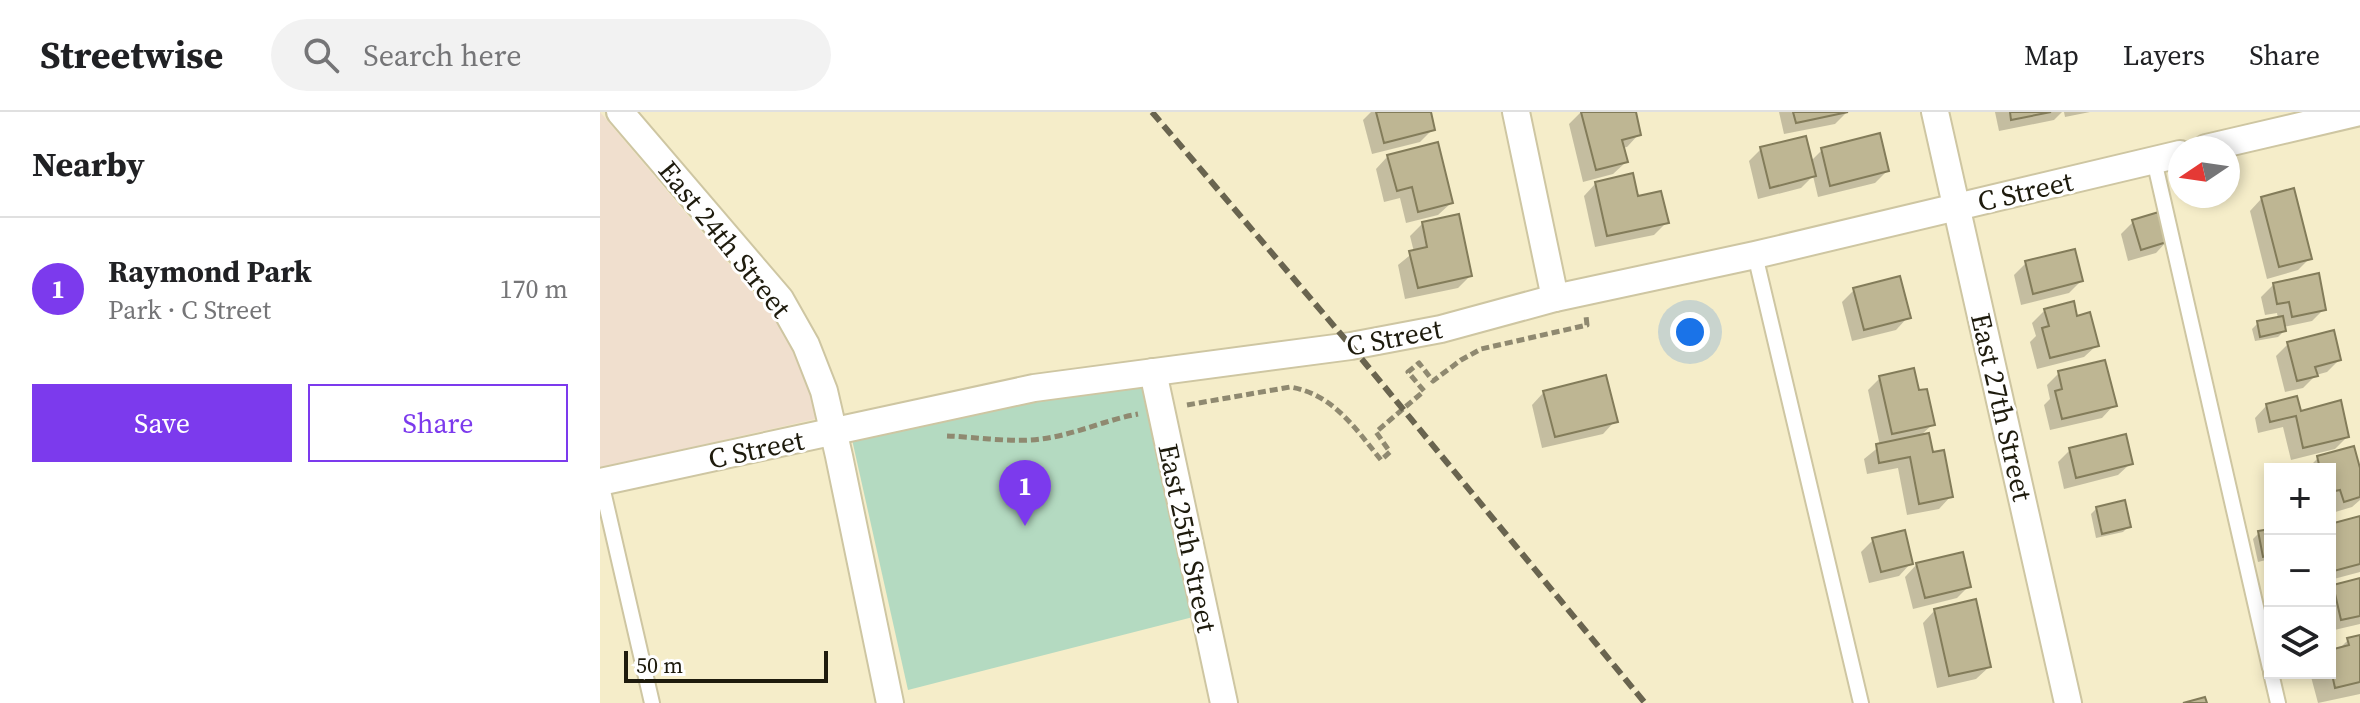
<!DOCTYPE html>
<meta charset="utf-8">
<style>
body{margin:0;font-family:"Source Serif 4",serif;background:#f2f2f2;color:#202124}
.controls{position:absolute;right:24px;bottom:24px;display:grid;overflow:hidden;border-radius:0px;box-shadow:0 4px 12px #0003}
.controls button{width:72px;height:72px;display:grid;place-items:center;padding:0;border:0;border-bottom:2px solid #e0e0e0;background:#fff;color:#202124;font:40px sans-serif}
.compass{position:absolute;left:1568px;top:24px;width:72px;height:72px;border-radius:50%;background:#fff;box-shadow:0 4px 12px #0003;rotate:257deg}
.scale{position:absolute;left:24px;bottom:20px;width:204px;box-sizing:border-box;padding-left:8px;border:4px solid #1e1b0d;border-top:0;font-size:22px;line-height:28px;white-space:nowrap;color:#1e1b0d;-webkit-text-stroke:6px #fff;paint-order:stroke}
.you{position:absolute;left:1090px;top:220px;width:28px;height:28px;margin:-20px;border:6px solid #fff;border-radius:50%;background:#1a73e8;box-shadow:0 0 0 12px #1a73e833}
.badge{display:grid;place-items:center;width:52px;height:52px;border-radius:50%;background:#7c3aed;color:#fff;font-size:26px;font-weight:700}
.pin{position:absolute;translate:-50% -66px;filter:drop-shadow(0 2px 4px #0008)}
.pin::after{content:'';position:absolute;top:42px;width:28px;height:24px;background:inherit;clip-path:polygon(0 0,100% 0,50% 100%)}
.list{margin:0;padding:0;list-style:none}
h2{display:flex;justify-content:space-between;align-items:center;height:104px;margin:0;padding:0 32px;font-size:34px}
h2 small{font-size:26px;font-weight:400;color:#757577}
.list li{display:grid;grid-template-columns:52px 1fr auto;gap:24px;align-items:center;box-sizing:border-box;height:144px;padding:0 32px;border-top:2px solid #e0e0e0}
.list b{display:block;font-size:30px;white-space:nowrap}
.list p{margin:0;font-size:26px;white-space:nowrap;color:#757577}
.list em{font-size:26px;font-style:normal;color:#757577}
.actions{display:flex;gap:16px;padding:24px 32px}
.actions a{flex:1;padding:18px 0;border:2px solid #7c3aed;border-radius:0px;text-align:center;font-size:28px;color:#7c3aed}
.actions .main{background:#7c3aed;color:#fff}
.icon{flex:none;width:44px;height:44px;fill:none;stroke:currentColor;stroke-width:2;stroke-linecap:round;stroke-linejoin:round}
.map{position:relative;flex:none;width:1760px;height:591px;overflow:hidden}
header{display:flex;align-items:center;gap:48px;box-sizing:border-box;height:112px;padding:0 40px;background:#fff;border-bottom:2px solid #e0e0e0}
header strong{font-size:38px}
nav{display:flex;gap:44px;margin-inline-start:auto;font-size:28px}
.search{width:560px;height:72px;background:#f2f2f2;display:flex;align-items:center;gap:20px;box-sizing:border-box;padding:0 28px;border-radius:44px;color:#757577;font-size:30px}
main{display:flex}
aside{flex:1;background:#fff}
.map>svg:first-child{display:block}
.education{fill:#f0dfce}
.green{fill:#b4dac1}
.shadow{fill:#0003}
.building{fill:#beb693;stroke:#837c5a;stroke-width:2}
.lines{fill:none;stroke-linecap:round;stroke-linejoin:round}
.service-casing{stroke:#cec6a2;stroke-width:18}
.minor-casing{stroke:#cec6a2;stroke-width:30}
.path{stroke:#8f8970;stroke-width:5;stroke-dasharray:8 4;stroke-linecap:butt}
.service{stroke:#fff;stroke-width:14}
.minor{stroke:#fff;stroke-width:26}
.rail{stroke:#69644f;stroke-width:6;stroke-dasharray:12 6;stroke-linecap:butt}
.labels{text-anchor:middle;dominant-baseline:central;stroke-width:6;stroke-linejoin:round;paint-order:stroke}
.street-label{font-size:28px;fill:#1e1b0d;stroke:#fff}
</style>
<header>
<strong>Streetwise</strong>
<div class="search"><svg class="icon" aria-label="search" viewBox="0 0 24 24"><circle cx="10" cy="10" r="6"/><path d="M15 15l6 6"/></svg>Search here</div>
<nav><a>Map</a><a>Layers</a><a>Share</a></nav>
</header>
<main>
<aside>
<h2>Nearby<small></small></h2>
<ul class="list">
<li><span class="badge">1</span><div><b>Raymond Park</b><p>Park · C Street</p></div><em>170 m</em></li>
</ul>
<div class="actions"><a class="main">Save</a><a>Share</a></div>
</aside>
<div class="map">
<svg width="1760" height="591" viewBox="0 0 1760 591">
<rect width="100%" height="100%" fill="#f5edc9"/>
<!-- education -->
<path class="education" d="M0,0L170,200L197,242L220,306L0,356Z"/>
<!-- green -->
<path class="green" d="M548,269L597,504L308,578L251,323Z"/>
<!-- shadow -->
<g class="shadow">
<path d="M771,0H829L833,17L820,30L772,42L763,8Z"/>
<path d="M981,0H1033L1039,22L1027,35L1022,36L1026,50L1013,62L983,70L969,12Z"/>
<path d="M1179,0H1247L1235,12L1184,22Z"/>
<path d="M1395,0H1462L1454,8L1399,19Z"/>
<path d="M1464,0H1490L1465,5Z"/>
<path d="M1161,37L1210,50L1222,38L1287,59L1275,71L1218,85L1213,64L1201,76L1158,87L1149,49Z"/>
<path d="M788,44L851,91L838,103L806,111L800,86L784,90L776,57Z"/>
<path d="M996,71L1036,87L1067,110L1054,123L995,135L984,84Z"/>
<path d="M1662,86L1710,146L1698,158L1667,167L1650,99Z"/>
<path d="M1533,110L1568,128L1556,141L1528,149L1521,122Z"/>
<path d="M823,111L870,164L858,176L805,187L798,153L814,140L810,124Z"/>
<path d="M1426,151L1481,169L1469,181L1421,193L1414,163Z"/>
<path d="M1674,172L1724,197L1712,209L1683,215L1684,219L1678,225L1655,229L1652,217L1658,211L1678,207L1677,201L1665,203L1661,185Z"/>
<path d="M1254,178L1308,205L1296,218L1252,229L1242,190Z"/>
<path d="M1445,198L1476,206L1497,233L1484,245L1437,257L1430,230L1436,224L1432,211Z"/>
<path d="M1688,232L1739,248L1727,260L1716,263L1703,276L1685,280L1676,244Z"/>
<path d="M1459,261L1514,293L1502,306L1450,318L1444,293L1450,287L1447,273Z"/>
<path d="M1280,266L1318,281L1333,312L1319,325L1332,342L1351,384L1339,397L1307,403L1298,356L1267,362L1264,347L1280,334L1268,278Z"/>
<path d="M944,280L1015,309L1003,322L942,336L932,293Z"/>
<path d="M1667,293L1699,302L1747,325L1735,337L1691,348L1683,315L1658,321L1655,306Z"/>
<path d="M1470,338L1531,351L1518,363L1464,377L1458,350Z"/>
<path d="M1718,346L1760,364V388L1752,395L1732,401L1730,357H1707Z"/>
<path d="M1497,396L1529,414L1523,420L1496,426L1491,402Z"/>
<path d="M1760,406V460L1730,468V414Z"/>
<path d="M1670,419V447L1658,450L1653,427L1659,421Z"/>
<path d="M1273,428L1311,451L1299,464L1269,471L1261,440Z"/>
<path d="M1317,452L1369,474L1357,486L1313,497L1305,465Z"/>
<path d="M1760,468V512L1730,519V479L1734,475Z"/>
<path d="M1335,498L1389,555L1376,567L1337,576L1323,511Z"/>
<path d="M1760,525V582L1718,591L1710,561H1730V540L1738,538L1748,528Z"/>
</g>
<!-- building -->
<g class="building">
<path d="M776,0H831L835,18L784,31Z"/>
<path d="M981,0H1036L1041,23L1022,28L1028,50L996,58Z"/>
<path d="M1193,0H1248L1196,11Z"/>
<path d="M1410,0H1451L1411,8Z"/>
<path d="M1280,21L1289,59L1230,74L1221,36Z"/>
<path d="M1206,24L1216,64L1170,76L1160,35Z"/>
<path d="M838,30L853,91L818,100L812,75L797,79L787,43Z"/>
<path d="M1033,61L1038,84L1061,79L1069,111L1007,124L995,70Z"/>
<path d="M1694,76L1712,147L1679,155L1661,85Z"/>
<path d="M1562,99L1570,129L1541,138L1532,108Z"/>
<path d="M859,102L872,164L818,176L809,139L827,135L822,110Z"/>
<path d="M1475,137L1483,169L1433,182L1425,149Z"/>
<path d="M1719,161L1726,198L1692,205L1689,190L1677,192L1673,171Z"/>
<path d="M1300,164L1311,206L1264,218L1253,176Z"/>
<path d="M1474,189L1477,204L1490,200L1499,234L1450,246L1442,216L1449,214L1444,197Z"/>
<path d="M1683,204L1686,219L1660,225L1657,209Z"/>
<path d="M1734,218L1741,248L1715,255L1718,264L1697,269L1687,230Z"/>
<path d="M1505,248L1517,294L1462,307L1455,279L1462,277L1458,259Z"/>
<path d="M1314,256L1319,278L1327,277L1335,313L1292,322L1279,264Z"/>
<path d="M1006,263L1018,310L955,325L943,279Z"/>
<path d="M1697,284L1701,299L1741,288L1749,325L1703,336L1696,304L1670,310L1666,292Z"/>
<path d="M1329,321L1333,340L1344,338L1353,385L1319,392L1310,345L1279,351L1276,332Z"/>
<path d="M1526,322L1533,352L1476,366L1469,336Z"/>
<path d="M1754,334L1760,356V385L1744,390L1740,378L1730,380V357H1720L1717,344Z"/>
<path d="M1525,388L1531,415L1502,422L1496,395Z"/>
<path d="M1760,404V452L1730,460V412Z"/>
<path d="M1670,417V444L1663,445L1658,419Z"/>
<path d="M1305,418L1313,452L1281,460L1272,426Z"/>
<path d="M1363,440L1371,475L1325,486L1316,451Z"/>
<path d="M1760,466V504L1741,508L1733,473Z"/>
<path d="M1376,487L1391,555L1349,564L1334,497Z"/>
<path d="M1760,523V570L1735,576L1730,553V538L1749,533L1747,526Z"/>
<path d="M1605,585L1607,591H1583Z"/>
</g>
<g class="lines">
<!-- service casing -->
<g class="service-casing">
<g id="service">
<path d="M1554,48L1670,556"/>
<path d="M1155,143L1261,591"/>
<path d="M1,370L52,591"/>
<path d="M1671,561L1678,591"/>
</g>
</g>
<!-- minor casing -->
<g class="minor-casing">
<g id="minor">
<path d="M20,0L180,187L206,233L224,279L239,344L290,591"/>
<path d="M916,0L955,186"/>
<path d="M1335,0L1468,591"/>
<path d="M1606,36L1760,0"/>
<path d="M553,260L624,591"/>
<path d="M0,370L434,276L751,234L841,217L955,186L1155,143L1580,42"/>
</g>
</g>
<!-- path -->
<g class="path">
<path d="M587,293L690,275C733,282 755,316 781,348L790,340L776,320L824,279L808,260L819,251L833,269L861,248L881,237L987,213L986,204"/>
<path d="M347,324C376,325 414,331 441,327C474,323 505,308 538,302"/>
</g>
<!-- service -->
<use href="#service" class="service"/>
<!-- minor -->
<use href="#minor" class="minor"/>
<!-- rail -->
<path class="rail" d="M552,0L751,234L1045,591"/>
</g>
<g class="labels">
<!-- street labels -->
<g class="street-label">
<text transform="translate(1425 79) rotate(-13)">C Street</text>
<text transform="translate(125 127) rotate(51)">East 24th Street</text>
<text transform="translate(794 225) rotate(-11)">C Street</text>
<text transform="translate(1402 295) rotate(77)">East 27th Street</text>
<text transform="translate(156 337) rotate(-12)">C Street</text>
<text transform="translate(588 426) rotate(78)">East 25th Street</text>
</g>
</g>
</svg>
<div class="controls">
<button>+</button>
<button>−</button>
<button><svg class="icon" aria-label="layers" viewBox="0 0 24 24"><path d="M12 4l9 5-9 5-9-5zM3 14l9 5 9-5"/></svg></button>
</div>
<svg class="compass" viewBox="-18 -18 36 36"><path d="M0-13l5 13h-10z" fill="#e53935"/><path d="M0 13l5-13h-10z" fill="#757577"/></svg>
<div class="scale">50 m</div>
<div class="you"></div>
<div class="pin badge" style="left:425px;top:414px">1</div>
</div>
</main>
